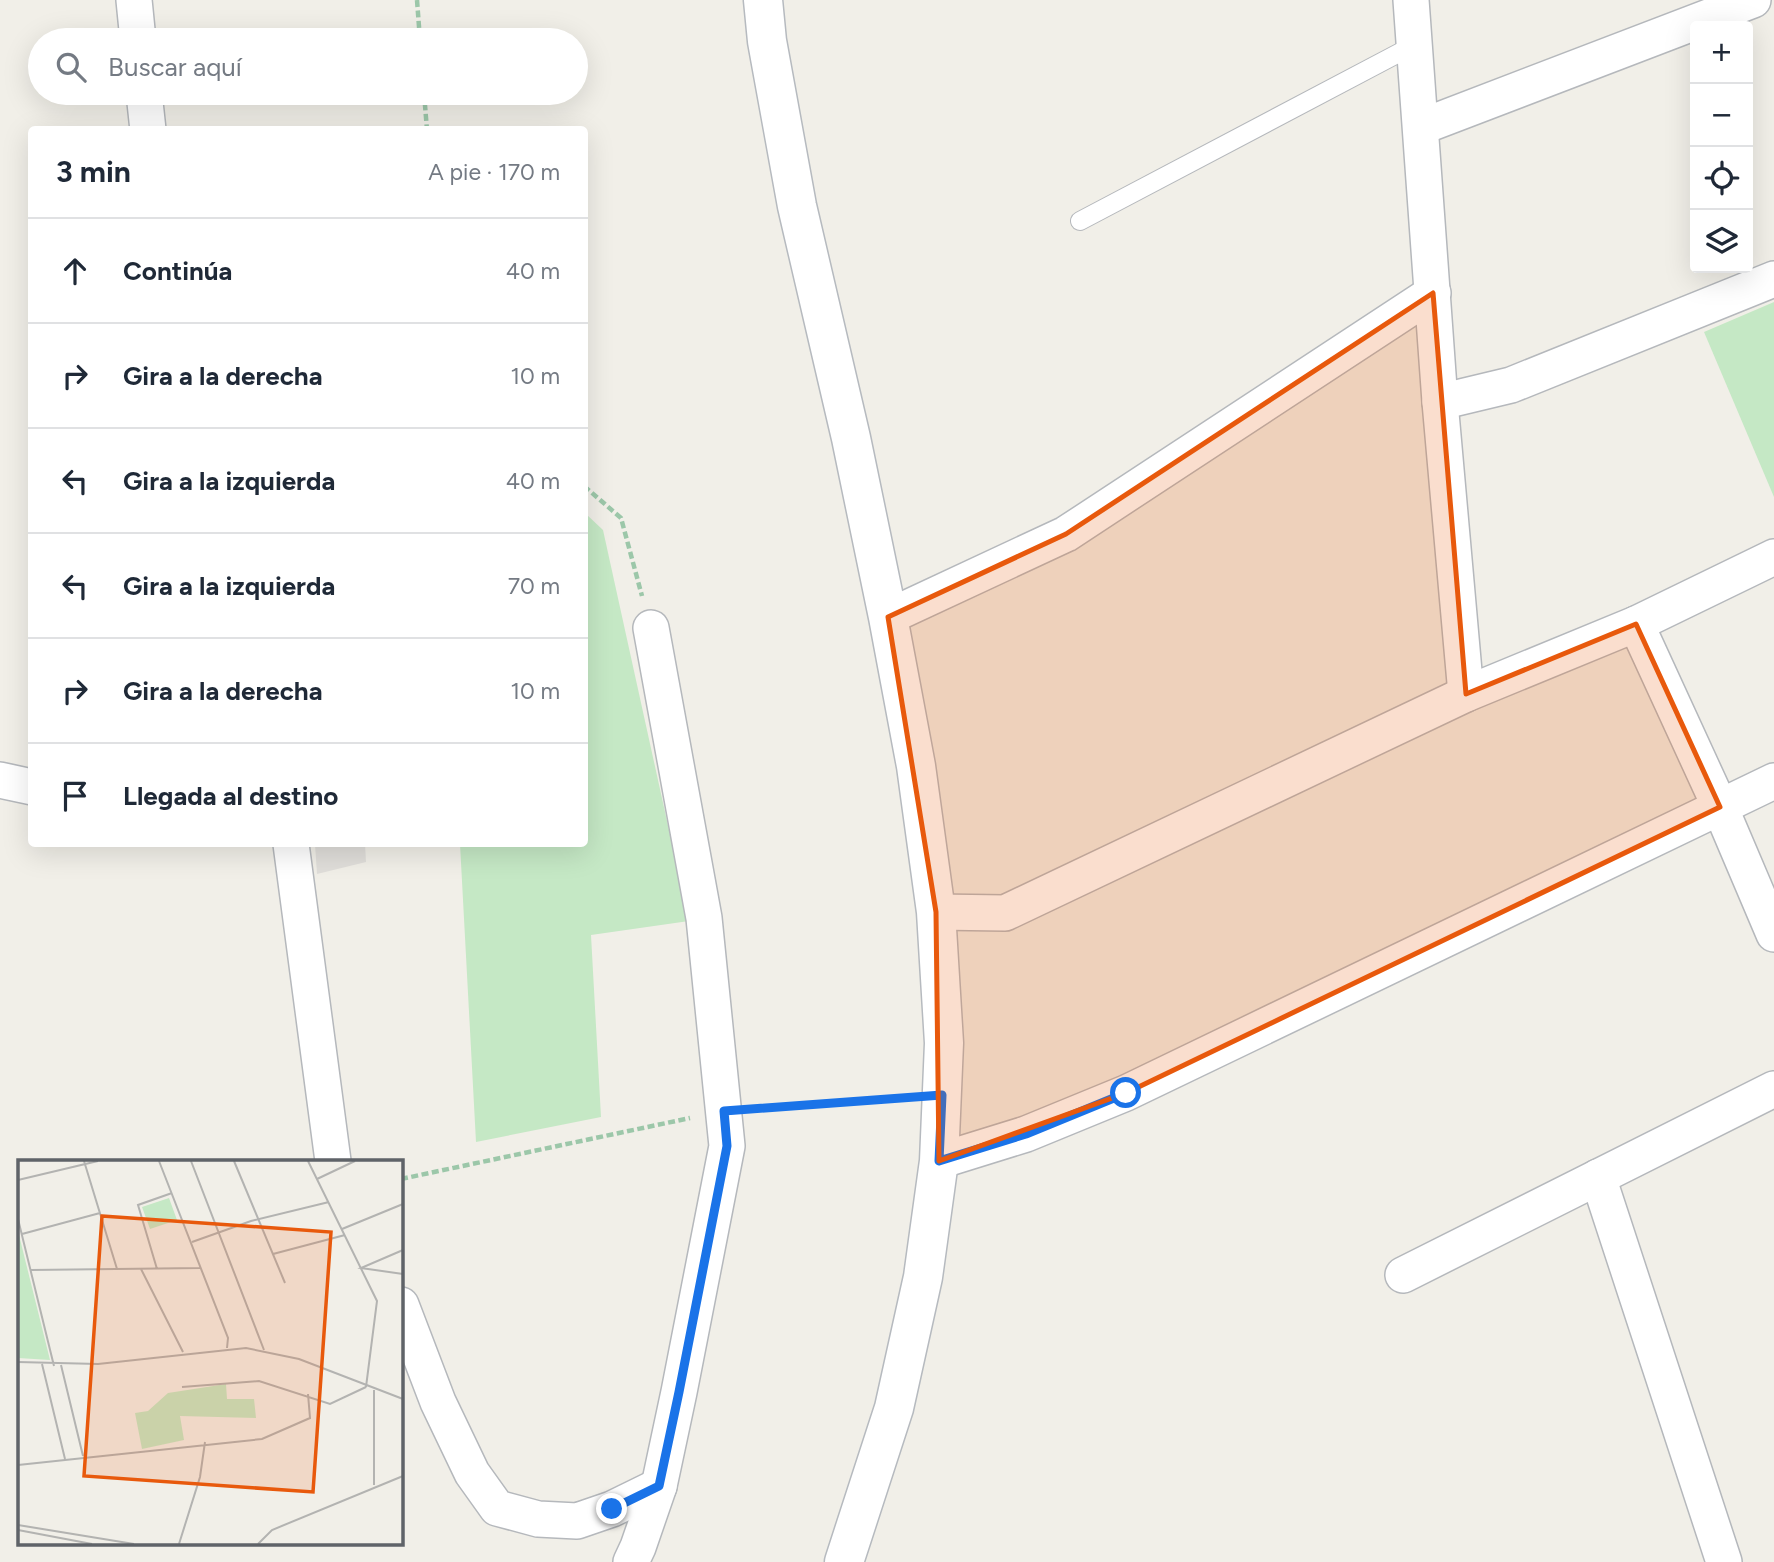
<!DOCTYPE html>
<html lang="es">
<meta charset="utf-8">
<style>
body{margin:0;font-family:Figtree,sans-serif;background:#f2f2f3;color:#1f2937}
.controls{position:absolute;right:21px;top:21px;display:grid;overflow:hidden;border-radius:7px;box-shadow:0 7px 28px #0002}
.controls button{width:63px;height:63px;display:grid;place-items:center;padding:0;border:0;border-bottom:2px solid #e0e1e3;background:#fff;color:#1f2937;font:35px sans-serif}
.stop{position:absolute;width:21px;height:21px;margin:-16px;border:5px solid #1a73e8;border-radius:50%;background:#fff}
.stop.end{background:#1a73e8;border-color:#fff;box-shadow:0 2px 7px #0008}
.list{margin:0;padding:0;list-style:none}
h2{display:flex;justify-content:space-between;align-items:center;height:91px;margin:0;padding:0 28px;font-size:30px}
h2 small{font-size:23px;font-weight:400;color:#747a83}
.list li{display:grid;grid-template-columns:46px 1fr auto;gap:21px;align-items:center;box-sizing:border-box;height:105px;padding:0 28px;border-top:2px solid #e0e1e3}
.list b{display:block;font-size:26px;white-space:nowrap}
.list em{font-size:23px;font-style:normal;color:#747a83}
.icon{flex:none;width:38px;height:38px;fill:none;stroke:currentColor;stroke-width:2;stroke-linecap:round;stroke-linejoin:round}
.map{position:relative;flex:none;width:1774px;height:1562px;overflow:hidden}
.search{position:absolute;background:#fff;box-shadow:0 7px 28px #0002;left:28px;top:28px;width:560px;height:77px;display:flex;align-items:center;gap:18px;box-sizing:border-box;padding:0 24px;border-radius:38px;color:#747a83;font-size:26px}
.panel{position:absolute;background:#fff;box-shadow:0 7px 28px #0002;left:28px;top:126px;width:560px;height:721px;border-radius:7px}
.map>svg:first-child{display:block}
.industrial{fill:#e0deda}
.green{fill:#c5e8c5}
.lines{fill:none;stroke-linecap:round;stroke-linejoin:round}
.lane-casing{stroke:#b5b8bc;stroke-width:20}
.street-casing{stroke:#b5b8bc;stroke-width:38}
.secondary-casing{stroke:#b6babf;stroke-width:41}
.path{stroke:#9cc7a9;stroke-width:4.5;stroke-dasharray:7 3.5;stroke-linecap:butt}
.lane{stroke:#fff;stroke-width:18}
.street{stroke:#fff;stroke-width:35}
.secondary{stroke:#fff;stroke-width:38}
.route{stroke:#1a73e8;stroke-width:9}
.marked{fill:#e8590c;fill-opacity:0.2;stroke:#e8590c;stroke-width:5;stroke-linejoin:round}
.inset-road{fill:none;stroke:#b3b3b1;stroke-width:2}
.view{fill:#e8590c;fill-opacity:0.15;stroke:#e8590c;stroke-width:3.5}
.inset-edge{fill:none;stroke:#5f6368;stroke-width:3.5}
</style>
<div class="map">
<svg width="1774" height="1562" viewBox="0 0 1774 1562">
<rect width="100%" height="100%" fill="#f1efe8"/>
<!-- industrial -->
<path class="industrial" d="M315,844H365L366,862L317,874Z"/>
<!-- green -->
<g class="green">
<path d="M1774,302V497L1704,332Z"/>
<path d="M585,513L603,530L689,921L591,935L601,1117L476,1142L460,844H584Z"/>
</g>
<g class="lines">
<!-- lane casing -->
<g class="lane-casing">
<path id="lane" d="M1080,221L1414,45"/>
</g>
<!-- street casing -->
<g class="street-casing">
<g id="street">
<path d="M134,0L138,40"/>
<path d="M1411,0L1440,402L1466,694"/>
<path d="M144,93L148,130"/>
<path d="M1421,127L1753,0"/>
<path d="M1440,402L1511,385L1774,279"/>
<path d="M888,617L1066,534L1433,293"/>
<path d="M1636,624L1720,807L1774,934"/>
<path d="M0,780L32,787"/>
<path d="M291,844L333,1161"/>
<path d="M936,912L1005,913L1466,694L1636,624L1774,557"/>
<path d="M939,1161L1026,1134L1126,1093L1774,781"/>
<path d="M1598,1177L1724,1562"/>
<path d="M1403,1275L1774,1089"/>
<path d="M401,1305L438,1402L472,1473L497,1508L538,1519L577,1521L612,1509L659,1486"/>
<path d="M631,1562L638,1547L659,1486L679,1392L727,1146L704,918L651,628"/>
</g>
</g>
<!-- secondary casing -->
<g class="secondary-casing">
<path id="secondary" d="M763,0L767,41L797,206L851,438L888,617L916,766L936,912L944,1043L939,1161L923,1277L894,1408L844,1562"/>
</g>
<!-- path -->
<g class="path">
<path d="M417,0L420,40"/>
<path d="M424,93L427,130"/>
<path d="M584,486L621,518L642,596"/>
<path d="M757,1108L906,1098"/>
<path d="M401,1179L690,1118"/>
</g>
<!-- lane -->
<use href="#lane" class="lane"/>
<!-- street -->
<use href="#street" class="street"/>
<!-- secondary -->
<use href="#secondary" class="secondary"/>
</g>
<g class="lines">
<!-- route -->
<path class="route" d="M612,1509L659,1486L679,1392L727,1146L724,1111L942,1095L939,1161L1026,1134L1126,1093"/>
</g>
<!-- marked area -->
<path class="marked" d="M1433,293L1466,694L1636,624L1720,807L1126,1093L939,1161L936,912L888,617L1066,534Z"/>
<!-- overview -->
<g transform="translate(18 1160)">
<rect width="385" height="385" fill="#f1efe8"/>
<path d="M151,38L159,60L132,69L124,47ZM0,71L32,200L0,198ZM208,224L209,239H236L238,258L162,256L166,280L124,289L117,253L130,251L150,233Z" fill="#c5e8c5"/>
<path class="inset-road" d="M66,1L99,109M141,1L210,178L209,188M173,1L246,190M216,1L267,123M290,1L359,141L348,227M299,19L337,1M0,20L80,1M0,59L36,206M324,69L385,44M4,74L82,53M174,82L233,61L311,42M385,90L343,108L385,114M255,94L327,75M123,109L165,192M139,109L120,45L154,33M13,110L182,108M0,202L80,204L228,188L281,199L385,239M24,204L47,299M43,205L65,296M164,227L241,221L312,244L348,227M356,230V325M0,305L244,279L292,258L290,234M0,365L116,384M0,370L74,384M161,384L182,317L187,282M240,384L254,370L385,316"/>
<path class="view" d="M84,56L313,72L295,332L66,316Z"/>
<rect width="385" height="385" class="inset-edge"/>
</g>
</svg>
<div class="controls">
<button>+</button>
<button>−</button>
<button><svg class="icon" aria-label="locate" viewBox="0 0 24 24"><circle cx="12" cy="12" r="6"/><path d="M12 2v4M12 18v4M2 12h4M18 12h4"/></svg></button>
<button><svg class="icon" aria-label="layers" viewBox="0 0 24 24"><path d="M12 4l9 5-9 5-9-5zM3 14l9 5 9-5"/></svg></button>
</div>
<div class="stop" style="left:1126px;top:1093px"></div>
<div class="stop end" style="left:612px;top:1509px"></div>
<div class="search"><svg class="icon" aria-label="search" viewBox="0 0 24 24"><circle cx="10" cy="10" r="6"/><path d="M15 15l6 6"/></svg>Buscar aquí</div>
<section class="panel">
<h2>3 min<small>A pie · 170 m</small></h2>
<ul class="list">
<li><svg class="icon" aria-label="ahead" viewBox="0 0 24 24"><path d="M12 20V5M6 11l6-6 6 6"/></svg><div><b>Continúa</b></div><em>40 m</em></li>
<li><svg class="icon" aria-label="right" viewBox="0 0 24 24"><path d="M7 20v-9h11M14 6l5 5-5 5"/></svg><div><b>Gira a la derecha</b></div><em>10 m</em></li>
<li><svg class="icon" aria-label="left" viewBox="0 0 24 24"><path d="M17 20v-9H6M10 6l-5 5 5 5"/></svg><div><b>Gira a la izquierda</b></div><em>40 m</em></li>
<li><svg class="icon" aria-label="left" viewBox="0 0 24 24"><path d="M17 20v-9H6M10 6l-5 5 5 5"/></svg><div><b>Gira a la izquierda</b></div><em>70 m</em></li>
<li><svg class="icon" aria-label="right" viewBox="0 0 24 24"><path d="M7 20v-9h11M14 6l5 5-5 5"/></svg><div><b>Gira a la derecha</b></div><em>10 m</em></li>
<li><svg class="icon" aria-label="arrive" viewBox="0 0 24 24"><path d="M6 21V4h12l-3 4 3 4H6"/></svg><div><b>Llegada al destino</b></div></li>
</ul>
</section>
</div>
